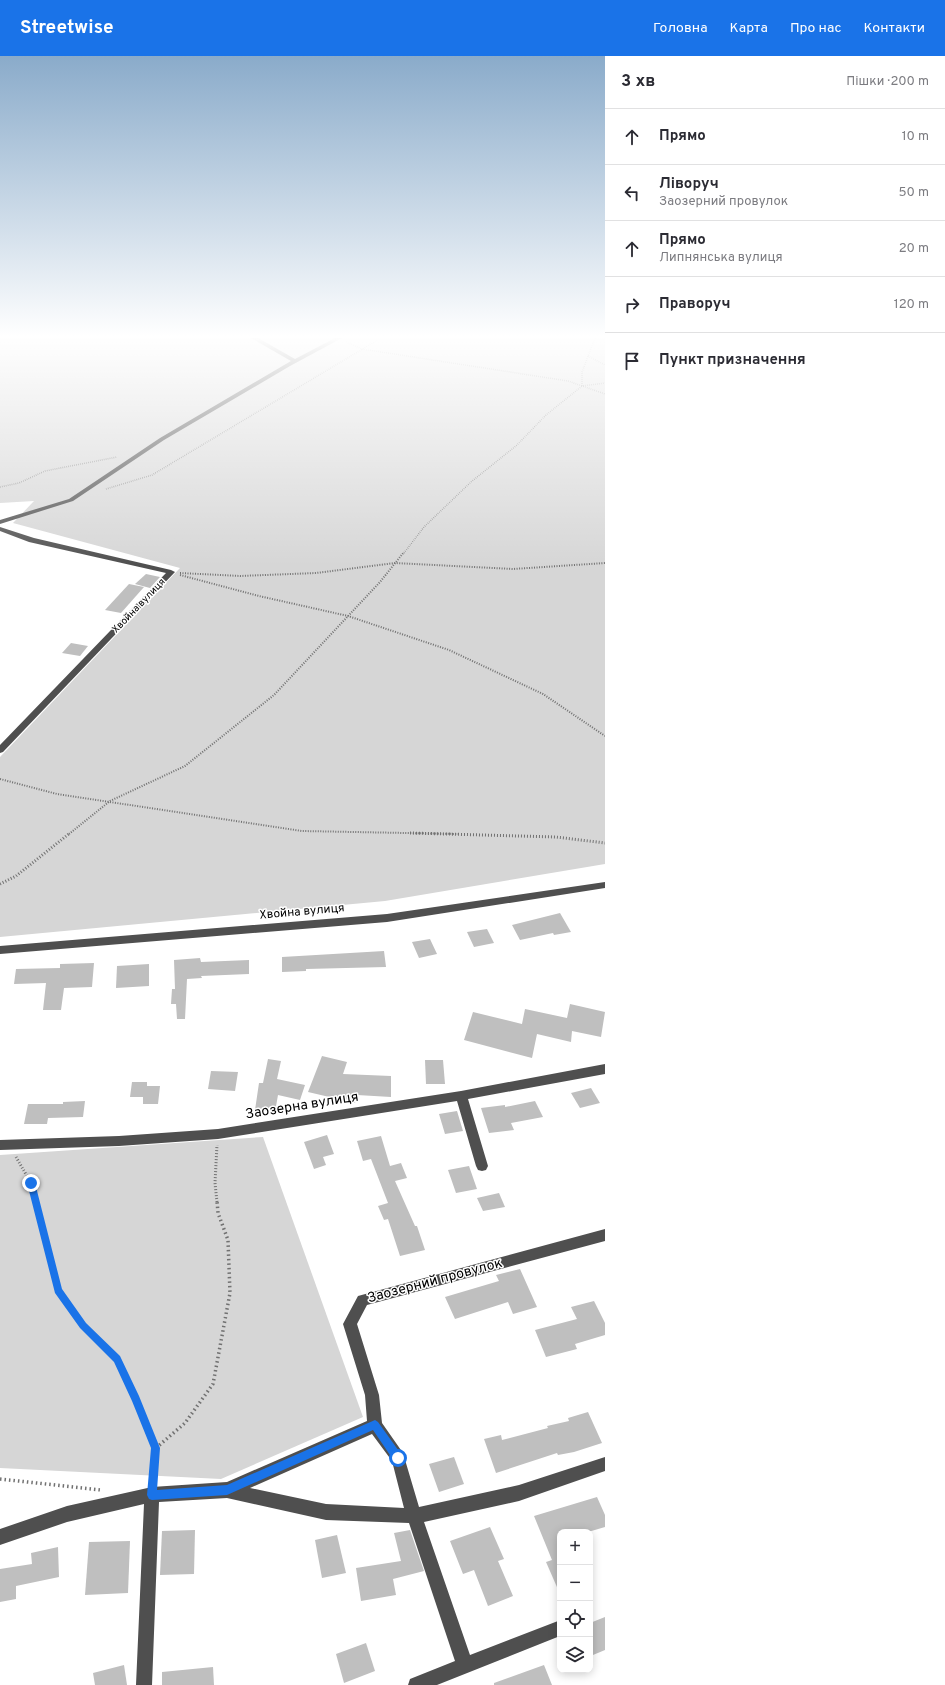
<!DOCTYPE html>
<html lang="uk">
<meta charset="utf-8">
<style>
body{margin:0;font-family:Overpass,sans-serif;background:#f2f2f3;color:#2b2b33}
.controls{position:absolute;right:12px;bottom:12px;display:grid;overflow:hidden;border-radius:8px;box-shadow:0 2px 10px #0003}
.controls button{width:36px;height:36px;display:grid;place-items:center;padding:0;border:0;border-bottom:1px solid #e1e1e2;background:#fff;color:#2b2b33;font:20px sans-serif}
.stop{position:absolute;width:12px;height:12px;margin:-9px;border:3px solid #1a73e8;border-radius:50%;background:#fff}
.stop.end{background:#1a73e8;border-color:#fff;box-shadow:0 1px 4px #0008}
.list{margin:0;padding:0;list-style:none}
h2{display:flex;justify-content:space-between;align-items:center;height:52px;margin:0;padding:0 16px;font-size:17px}
h2 small{font-size:13px;font-weight:400;color:#7c7c81}
.list li{display:grid;grid-template-columns:26px 1fr auto;gap:12px;align-items:center;box-sizing:border-box;height:56px;padding:0 16px;border-top:1px solid #e1e1e2}
.list b{display:block;font-size:15px;white-space:nowrap}
.list p{margin:0;font-size:13px;white-space:nowrap;color:#7c7c81}
.list em{font-size:13px;font-style:normal;color:#7c7c81}
.icon{flex:none;width:22px;height:22px;fill:none;stroke:currentColor;stroke-width:2;stroke-linecap:round;stroke-linejoin:round}
.map{position:relative;flex:none;width:605px;height:1629px;overflow:hidden}
header{display:flex;align-items:center;gap:24px;box-sizing:border-box;height:56px;padding:0 20px;background:#1a73e8;color:#fff}
header strong{font-size:19px}
nav{display:flex;gap:22px;margin-inline-start:auto;font-size:14px}
main{display:flex}
aside{flex:1;background:#fff}
.map>svg:first-child{display:block}
.green{fill:#d6d6d6}
.building{fill:#bfbfbf}
.lines{fill:none;stroke-linecap:round;stroke-linejoin:round}
.path-far3{stroke:#717171;stroke-width:1.5;stroke-dasharray:0.5 1.5;stroke-linecap:butt}
.path-far2{stroke:#717171;stroke-width:2;stroke-dasharray:1 1.5;stroke-linecap:butt}
.path-far1{stroke:#717171;stroke-width:3;stroke-dasharray:1 2;stroke-linecap:butt}
.path{stroke:#717171;stroke-width:3.5;stroke-dasharray:1.5 3;stroke-linecap:butt}
.minor{fill:#4f4f4f;fill-rule:evenodd}
.route{fill:#1a73e8}
.labels{text-anchor:middle;dominant-baseline:central;stroke-width:3;stroke-linejoin:round;paint-order:stroke}
.far-street-label{font-size:10px;fill:#000;stroke:#fff}
.street-label{font-size:12px;fill:#000;stroke:#fff}
.near-street-label{font-size:14px;fill:#000;stroke:#fff}
</style>
<header>
<strong>Streetwise</strong>
<nav><a>Головна</a><a>Карта</a><a>Про нас</a><a>Контакти</a></nav>
</header>
<main>
<div class="map">
<svg width="605" height="1629" viewBox="0 0 605 1629">
<rect width="100%" height="100%" fill="#fff"/>
<!-- green -->
<g class="green">
<path d="M0,282H605V808L385,845L0,881V701L180,512L13,467L34,445L0,447Z"/>
<path d="M263,1081L363,1361L221,1423L0,1412V1099Z"/>
</g>
<!-- building -->
<g class="building">
<path d="M146,518L160,521L150,532L135,528Z"/>
<path d="M129,528L144,531L121,557L105,554Z"/>
<path d="M71,587L88,590L80,600L62,597Z"/>
<path d="M560,857L571,876L554,879L553,877L520,884L512,869Z"/>
<path d="M487,873L494,887L474,891L467,876Z"/>
<path d="M430,883L437,898L419,902L412,886Z"/>
<path d="M384,895L386,911L306,913V915L282,916V901Z"/>
<path d="M200,902L201,906L249,904V918L201,920L202,922L187,923L185,963H177L176,948H171L172,933H175L174,904Z"/>
<path d="M94,907L92,931L64,932L61,954H43L46,927L14,928L16,913L60,912V908Z"/>
<path d="M149,908V930L116,932L117,910Z"/>
<path d="M570,948L605,956L601,981L572,975L571,986L537,978L532,1002L464,984L473,956L522,968L525,953L567,962Z"/>
<path d="M322,1000L347,1006L343,1018L391,1020V1041L357,1039L355,1047L308,1036Z"/>
<path d="M268,1003L281,1005L277,1023L305,1029L300,1044L278,1039L275,1056L255,1054L259,1027H263Z"/>
<path d="M425,1004H443L445,1028H426Z"/>
<path d="M211,1015L238,1016L235,1035L208,1033Z"/>
<path d="M132,1026H147V1030H160L158,1048H143V1041H130Z"/>
<path d="M591,1032L600,1047L580,1052L571,1037Z"/>
<path d="M85,1045L83,1061L48,1062L47,1068H24L28,1048H63V1046Z"/>
<path d="M535,1045L543,1061L511,1067L514,1074L489,1077L481,1052L505,1049V1051Z"/>
<path d="M457,1055L463,1075L445,1078L439,1058Z"/>
<path d="M327,1079L334,1098L323,1101L326,1109L314,1113L304,1086Z"/>
<path d="M381,1080L390,1110L401,1107L407,1122L395,1125L415,1170H417L425,1194L400,1200L388,1163L384,1164L378,1150L388,1147L371,1103L363,1105L357,1085Z"/>
<path d="M469,1110L477,1133L456,1137L448,1114Z"/>
<path d="M499,1137L505,1151L483,1155L477,1142Z"/>
<path d="M520,1213L537,1251L513,1258L508,1246L455,1263L445,1241L499,1225L496,1219Z"/>
<path d="M594,1245L605,1267V1279L575,1288L577,1293L546,1301L535,1274L577,1263L571,1251Z"/>
<path d="M588,1356L602,1387L574,1396L558,1399L557,1397L496,1417L484,1383L501,1379L502,1384L548,1372L547,1370L569,1365L568,1362Z"/>
<path d="M454,1401L464,1428L439,1436L429,1408Z"/>
<path d="M597,1441L605,1459V1471L588,1476H560V1538L546,1506L552,1504L534,1460Z"/>
<path d="M490,1471L504,1503L498,1505L513,1540L488,1550L474,1514L463,1518L450,1485Z"/>
<path d="M195,1474L194,1518L160,1519L162,1475Z"/>
<path d="M410,1474L424,1515L393,1523L396,1539L361,1545L356,1512L401,1505L394,1477Z"/>
<path d="M337,1479L346,1517L322,1522L315,1484Z"/>
<path d="M130,1485L128,1537L85,1539L89,1486Z"/>
<path d="M58,1491L59,1521L16,1530V1543L0,1546V1513L32,1508L31,1497Z"/>
<path d="M605,1561V1594L593,1599L590,1592V1567Z"/>
<path d="M366,1587L375,1615L344,1627L336,1598Z"/>
<path d="M124,1609L127,1629H95L93,1617Z"/>
<path d="M544,1609L552,1629H494V1627Z"/>
<path d="M213,1611L214,1629H162V1616Z"/>
</g>
<g class="lines">
<!-- path-far3 -->
<g class="path-far3">
<path d="M346,286L362,293L568,325L605,338"/>
<path d="M588,300L605,309"/>
<path d="M582,330V316L595,282"/>
<path d="M0,431L19,427L45,415L117,401"/>
<path d="M106,433L152,419L381,282"/>
<path d="M404,497L424,471L472,425L517,389L546,359L582,330L605,327"/>
</g>
<!-- path-far2 -->
<g class="path-far2">
<path d="M180,517L240,520L316,517L395,507L513,513L605,507"/>
<path d="M180,519L259,540L348,560L449,594L543,638L605,680"/>
<path d="M0,723L57,738L302,775L458,778"/>
<path d="M69,778L110,745L185,710L274,639L380,526L404,496"/>
</g>
<!-- path-far1 -->
<g class="path-far1">
<path d="M410,777L556,781L605,787"/>
<path d="M0,828L16,820L70,777"/>
<path d="M16,1101L31,1127L36,1146"/>
<path d="M217,1146L215,1127L217,1089"/>
</g>
<!-- path -->
<g class="path">
<path d="M36,1145L58,1234L83,1269L117,1303L136,1343L156,1392L153,1424"/>
<path d="M156,1392L185,1367L213,1328L230,1237L228,1184L218,1157L217,1145"/>
<path d="M0,1423L101,1434"/>
</g>
<!-- minor -->
<g class="minor">
<path d="M251,282H258L295,303L335,282H342L290,310L164,384L73,445L0,468V464L69,443L160,382L291,305Z"/>
<path d="M0,471L34,482L171,514L175,516L3,696L0,697V689L166,517L29,486L0,475Z"/>
<path d="M605,826V832L387,866L0,898V890L387,858Z"/>
<path d="M605,1008V1018L468,1043L488,1110L486,1114L482,1115L478,1114L476,1110L457,1045L218,1083L119,1090L0,1094V1084L119,1080L218,1073L461,1035Z"/>
<path d="M605,1173V1185L367,1249L357,1268L379,1339L382,1367L403,1397L419,1451L519,1429L605,1401V1415L519,1445L424,1466L470,1599L558,1565L560,1566V1580L437,1629H408L410,1623L455,1605L409,1467L326,1464L227,1442L159,1446L152,1629H136L144,1448L67,1466L0,1489V1473L67,1450L152,1431L227,1426L367,1365L365,1339L343,1268L358,1240ZM372,1378L392,1405L404,1452L326,1448L250,1432Z"/>
</g>
</g>
<!-- sky -->
<linearGradient id="sky" x2="0" y2="1"><stop stop-color="#8aabca"/><stop offset="0.55" stop-color="#fff"/><stop offset="1" stop-color="#fff" stop-opacity="0"/></linearGradient>
<rect width="605" height="510" fill="url(#sky)"/>
<!-- route -->
<path class="route" d="M31,1123L35,1127L62,1233L86,1267L120,1300L139,1340L160,1392L157,1434L227,1429L375,1364L378,1366L401,1398L402,1402L401,1405L398,1407L394,1405L373,1374L227,1439L152,1444L149,1443L147,1439L151,1392L132,1345L114,1306L80,1272L55,1237L27,1127Z"/>
<g class="labels">
<!-- far-street labels -->
<g class="far-street-label">
<text transform="translate(139 550) rotate(-46)">Хвойна вулиця</text>
</g>
<!-- street labels -->
<g class="street-label">
<text transform="translate(302 856) rotate(-5)">Хвойна вулиця</text>
</g>
<!-- near-street labels -->
<g class="near-street-label">
<text transform="translate(302 1050) rotate(-9)">Заозерна вулиця</text>
<text transform="translate(435 1225) rotate(-15)">Заозерний провулок</text>
</g>
</g>
</svg>
<div class="controls">
<button>+</button>
<button>−</button>
<button><svg class="icon" aria-label="locate" viewBox="0 0 24 24"><circle cx="12" cy="12" r="6"/><path d="M12 2v4M12 18v4M2 12h4M18 12h4"/></svg></button>
<button><svg class="icon" aria-label="layers" viewBox="0 0 24 24"><path d="M12 4l9 5-9 5-9-5zM3 14l9 5 9-5"/></svg></button>
</div>
<div class="stop" style="left:398px;top:1402px"></div>
<div class="stop end" style="left:31px;top:1127px"></div>
</div>
<aside>
<h2>3 хв<small>Пішки · 200 m</small></h2>
<ul class="list">
<li><svg class="icon" aria-label="ahead" viewBox="0 0 24 24"><path d="M12 20V5M6 11l6-6 6 6"/></svg><div><b>Прямо</b></div><em>10 m</em></li>
<li><svg class="icon" aria-label="left" viewBox="0 0 24 24"><path d="M17 20v-9H6M10 6l-5 5 5 5"/></svg><div><b>Ліворуч</b><p>Заозерний провулок</p></div><em>50 m</em></li>
<li><svg class="icon" aria-label="ahead" viewBox="0 0 24 24"><path d="M12 20V5M6 11l6-6 6 6"/></svg><div><b>Прямо</b><p>Липнянська вулиця</p></div><em>20 m</em></li>
<li><svg class="icon" aria-label="right" viewBox="0 0 24 24"><path d="M7 20v-9h11M14 6l5 5-5 5"/></svg><div><b>Праворуч</b></div><em>120 m</em></li>
<li><svg class="icon" aria-label="arrive" viewBox="0 0 24 24"><path d="M6 21V4h12l-3 4 3 4H6"/></svg><div><b>Пункт призначення</b></div></li>
</ul>
</aside>
</main>
